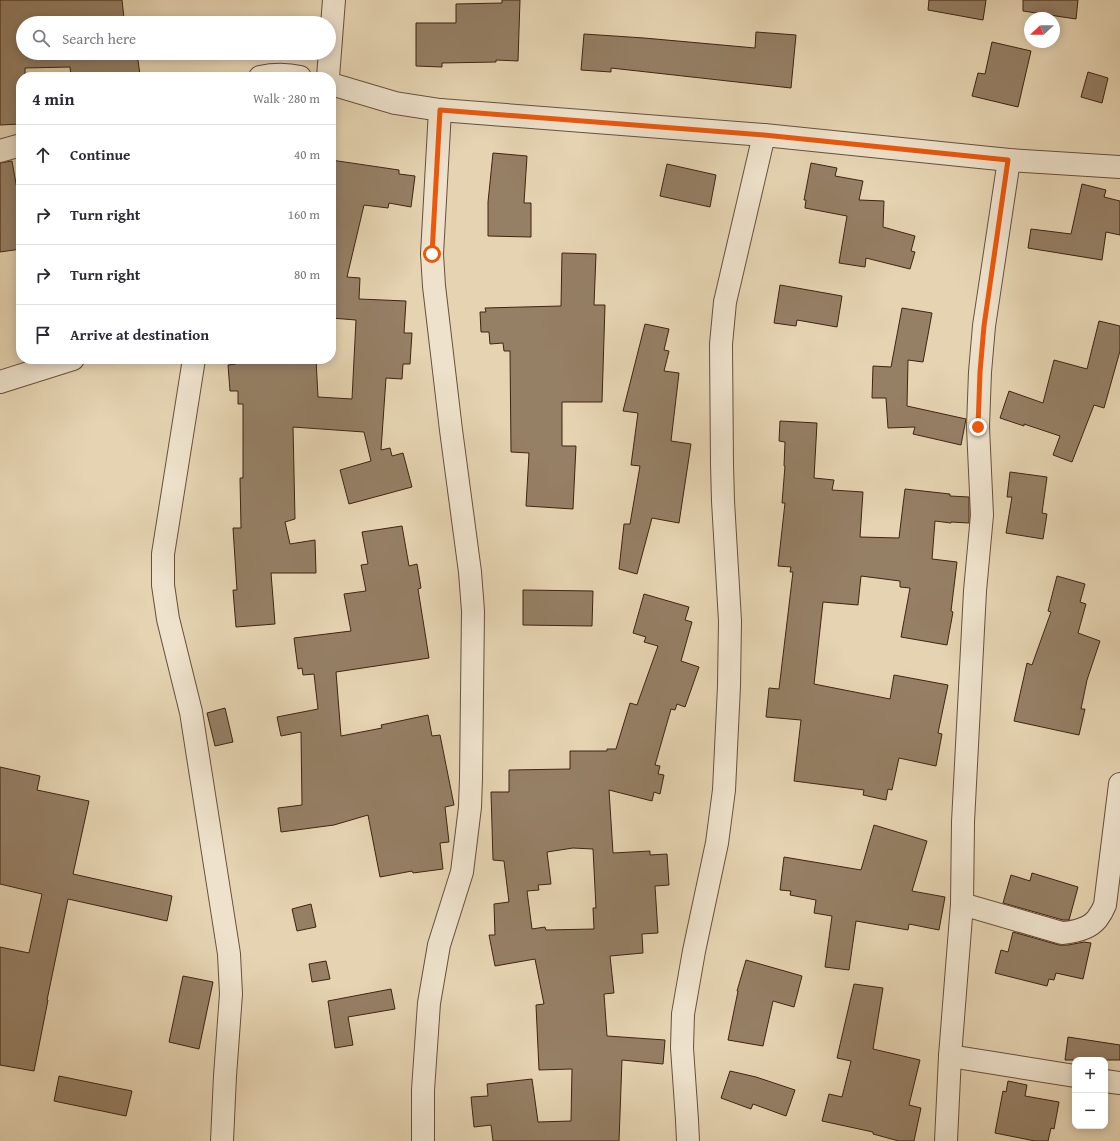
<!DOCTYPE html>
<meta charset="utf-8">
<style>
body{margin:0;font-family:"Gentium Book Plus",serif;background:#f2f2f3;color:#2b2b33}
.controls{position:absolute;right:12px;bottom:12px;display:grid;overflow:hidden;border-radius:8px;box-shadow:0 2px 10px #0003}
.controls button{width:36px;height:36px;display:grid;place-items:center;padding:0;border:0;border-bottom:1px solid #e1e1e2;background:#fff;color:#2b2b33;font:20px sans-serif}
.compass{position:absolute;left:1024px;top:12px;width:36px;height:36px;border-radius:50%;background:#fff;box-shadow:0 2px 10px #0003;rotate:248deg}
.stop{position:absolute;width:12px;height:12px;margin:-9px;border:3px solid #ea580c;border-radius:50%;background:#fff}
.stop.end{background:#ea580c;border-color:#fff;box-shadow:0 1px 4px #0008}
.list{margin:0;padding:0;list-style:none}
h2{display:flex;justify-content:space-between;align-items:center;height:52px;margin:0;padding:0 16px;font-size:17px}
h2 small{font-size:13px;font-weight:400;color:#7c7c81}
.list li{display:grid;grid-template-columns:26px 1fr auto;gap:12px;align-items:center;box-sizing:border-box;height:60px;padding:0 16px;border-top:1px solid #e1e1e2}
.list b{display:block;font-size:15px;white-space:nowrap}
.list em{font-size:13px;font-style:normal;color:#7c7c81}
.icon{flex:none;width:22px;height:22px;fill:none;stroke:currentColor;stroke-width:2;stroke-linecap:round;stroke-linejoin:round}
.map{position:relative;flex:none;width:1120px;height:1141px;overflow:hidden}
.search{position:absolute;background:#fff;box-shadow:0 2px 10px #0003;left:16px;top:16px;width:320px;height:44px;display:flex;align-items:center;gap:10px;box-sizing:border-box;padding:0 14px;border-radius:22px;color:#7c7c81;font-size:15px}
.panel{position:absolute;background:#fff;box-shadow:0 2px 10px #0003;left:16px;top:72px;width:320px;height:292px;border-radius:16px}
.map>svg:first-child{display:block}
.building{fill:#957f65;stroke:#3e2412;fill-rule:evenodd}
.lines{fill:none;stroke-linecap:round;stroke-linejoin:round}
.minor-casing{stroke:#68503a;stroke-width:24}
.minor{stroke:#eee2cc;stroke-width:22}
.route{stroke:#ea580c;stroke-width:5}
</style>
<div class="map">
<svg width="1120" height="1141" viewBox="0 0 1120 1141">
<rect width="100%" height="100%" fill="#e5d3b1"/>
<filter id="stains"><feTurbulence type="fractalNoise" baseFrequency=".005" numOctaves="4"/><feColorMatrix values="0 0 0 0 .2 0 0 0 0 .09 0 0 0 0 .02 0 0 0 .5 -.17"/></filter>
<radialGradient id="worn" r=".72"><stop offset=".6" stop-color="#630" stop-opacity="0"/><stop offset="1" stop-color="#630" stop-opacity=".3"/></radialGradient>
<!-- building -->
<g class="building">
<path d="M0,0H122L124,18L131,17L132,23H23V53H137L140,75L125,77H71L70,67L25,68V77H21V124L0,125Z"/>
<path d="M502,0H520L518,61L496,60V62L442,63V67L416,66V23H456V4L502,3Z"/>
<path d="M929,0H986L983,20L928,10Z"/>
<path d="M1023,0H1078L1076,19L1023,11Z"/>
<path d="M756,32L796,35L791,88L611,68V72L581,70L584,34L644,38L755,48Z"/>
<path d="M992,42L1031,51L1018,107L972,96L978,73L985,74Z"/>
<path d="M1088,72L1108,78L1102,103L1081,97Z"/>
<path d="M493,153L527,156L524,203H531V237L488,236V202Z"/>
<path d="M331,160L399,170V174L415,176L411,207L389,203L388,208L364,205L347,277L360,278L359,299L406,301L404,333H412L410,364H403L402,379L386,378L381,450L390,448L392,456L403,453L412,487L349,504L340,470L371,461L364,432L293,427L295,519L285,522L290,544L315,540L316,573H271L275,624L236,627L233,590H237L233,528H241L240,478H243V404H238V391H230L228,365L236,364V359H316L318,397L352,399L356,320L331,318Z"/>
<path d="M12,161L17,189L21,188V249L0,252V163Z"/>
<path d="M811,163L837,168L835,176L863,181L859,200L884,201L883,227L915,236L911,251L915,252L910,269L866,258L865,267L839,263L847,216L805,208L806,200H804Z"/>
<path d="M667,164L716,175L710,207L660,196Z"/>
<path d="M1082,184L1106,190L1104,197L1120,201V235L1106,232L1102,260L1028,248L1031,229L1071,234Z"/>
<path d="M562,253L596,254L594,305H605L602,402H562V446H576L573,509L526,506L529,453L511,452L510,351H504L503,343L490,344L489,332H481L480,312H486L485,308L561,306Z"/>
<path d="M780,285L842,296L837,327L797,320L796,326L774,323Z"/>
<path d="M902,308L932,313L923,362L908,360L907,406L966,419L961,445L913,434L915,427L888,428L886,398H872L873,366L891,367Z"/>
<path d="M1099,321L1120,326V351L1104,408L1094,405L1072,462L1053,455L1060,436L1024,424V426L1000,418L1009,391L1043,403L1054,360L1087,369Z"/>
<path d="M645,324L669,329L664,350L669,351L664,371L679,373L671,441L691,444L679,523L652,518L637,574L619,569L624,524H630L640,466L631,465L638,413L623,411Z"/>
<path d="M780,421L817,423L814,478L834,480L832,490L863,492L860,537L899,538L905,489L950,494V496L969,497V523L951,522V523L935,521L932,559L957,562L951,611L953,612L947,645L901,637L910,588L900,587V581L861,576L858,605L823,602L814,684L890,699L894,675L948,685L938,733L942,734L936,766L899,758L892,790L888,789L886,800L863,795L864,790L794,781L801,720L766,717L769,688L779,689L793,572H790L791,567L778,566L785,503H782L785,466H784L785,442L779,441Z"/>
<path d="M1010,472L1047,477L1042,513L1047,514L1043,539L1006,533L1012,497H1007Z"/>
<path d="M402,526L409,566L417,564L421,588L418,589L429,658L336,672L341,736L382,728L381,725L428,715L432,736L440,735L454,805L445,807L449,842L440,843L443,869L413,873L412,871L380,877L368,815L334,825L281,832L278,808L302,805L301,732L281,736L277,717L318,709L314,674L303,675L302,668L298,669L294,638L351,631L344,594L366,591L361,565L368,564L362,532Z"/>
<path d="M1057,576L1085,584L1080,602L1086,604L1078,633L1100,641L1087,680L1081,709H1085L1079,735L1014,721L1027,663L1032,665L1051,612L1048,611Z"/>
<path d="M523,590L593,591L592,626L523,625Z"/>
<path d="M644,594L689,607L685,620L692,622L681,661L699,667L685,707L677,704L675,710L671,709L655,765L660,766L658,774L664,775L660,794L654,792L652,801L609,790L613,853L650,851V855L667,854L669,885L655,886L658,933L642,934L643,953L610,956L614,993L604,994L607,1036L665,1040L663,1064L622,1060L619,1141H493L491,1125L474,1127L471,1097L488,1096L487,1084L532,1079L538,1122L571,1121L572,1069L539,1070L536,1005L544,1004L535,959L495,966L489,935H495L494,904L509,902L504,861L493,860L491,792H509V770L570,769V751H607V749H616L630,703L637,705L658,646L644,642L646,637L633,633ZM573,848L593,849L596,908H593L594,929L546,930L545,927L532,929L527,891L539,890L538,885L551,884L547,852Z"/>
<path d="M225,708L233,742L215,746L207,713Z"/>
<path d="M0,767L40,776L37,790L89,801L73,874L172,896L167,921L68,899L47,1000H48L34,1071L0,1065V947L29,953L42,894L0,884Z"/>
<path d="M874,825L927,841L912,891L945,897L939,930L909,924L908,930L856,921L849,970L825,967L832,916L814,913L816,900L790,895L791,891L780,890L784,857L861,870Z"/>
<path d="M1032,873L1078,887L1069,920H1063L1003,903L1011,875L1030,881Z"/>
<path d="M311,904L316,927L297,931L292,909Z"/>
<path d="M1013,932L1059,945H1068L1084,942L1091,943L1083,979L1056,973L1054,980L1049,979L1047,986L995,973L1001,950L1008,952Z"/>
<path d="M746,960L802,976L794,1007L773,1001L763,1046L728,1040L738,991H737Z"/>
<path d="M326,961L330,979L312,982L309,964Z"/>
<path d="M183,976L213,982L199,1049L169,1042Z"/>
<path d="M854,984L883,988L873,1049L920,1060L909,1105L921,1108L914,1141H899L873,1134V1132L822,1121L829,1094L842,1097L851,1061L837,1058Z"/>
<path d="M391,989L395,1009L348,1017L353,1045L335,1048L328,1001Z"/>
<path d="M1068,1037L1120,1045V1060H1065Z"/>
<path d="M730,1071L756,1077L795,1090L786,1116L753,1104L751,1109L721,1098Z"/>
<path d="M59,1076L132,1091L126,1116L54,1101Z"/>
<path d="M1008,1081L1027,1085L1025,1096L1059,1102L1054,1129L1051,1128L1048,1141H1035L995,1133L1003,1091L1006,1092Z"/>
</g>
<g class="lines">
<!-- minor casing -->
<g class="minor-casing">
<g id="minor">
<path d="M260,77C274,74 287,74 300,77"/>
<path d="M328,77L334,0"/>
<path d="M331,84L395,103L440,110L764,135L1009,160L1120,167"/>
<path d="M0,151L21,145"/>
<path d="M194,359L163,554V585L168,619L191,712L229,954L231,994L225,1076L222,1141"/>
<path d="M0,382L73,359"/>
<path d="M962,904L1062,933C1074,932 1089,929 1097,919C1100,915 1103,910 1105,905L1120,784"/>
<path d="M950,1056L1075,1076"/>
<path d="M1105,1081L1120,1083"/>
<path d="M423,1141V1090L429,1003L439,945L462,872L470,807L471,778L473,611L470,572L451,430L434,286L432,254L440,110"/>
<path d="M688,1141L687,1120L682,1048L683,1014L694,951L717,843L724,790L729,686L730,621L723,501L722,464L721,344L725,302L764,135"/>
<path d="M946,1141L950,1056L962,904L963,822L975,591L982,515L978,427L980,372L984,326L1009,160"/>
</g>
</g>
<!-- minor -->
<use href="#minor" class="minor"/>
</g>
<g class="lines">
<!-- route -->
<path class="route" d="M432,254L440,110L764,135L1008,160L984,326L980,372L978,427"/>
</g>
<rect width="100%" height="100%" filter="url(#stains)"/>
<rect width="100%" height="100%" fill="url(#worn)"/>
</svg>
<div class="controls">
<button>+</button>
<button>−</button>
</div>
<svg class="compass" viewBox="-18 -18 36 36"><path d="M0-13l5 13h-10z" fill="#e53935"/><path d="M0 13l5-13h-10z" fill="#7c7c81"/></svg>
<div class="stop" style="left:432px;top:254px"></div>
<div class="stop end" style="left:978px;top:427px"></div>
<div class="search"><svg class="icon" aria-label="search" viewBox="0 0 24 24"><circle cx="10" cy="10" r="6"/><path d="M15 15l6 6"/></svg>Search here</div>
<section class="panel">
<h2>4 min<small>Walk · 280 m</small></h2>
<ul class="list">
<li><svg class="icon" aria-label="ahead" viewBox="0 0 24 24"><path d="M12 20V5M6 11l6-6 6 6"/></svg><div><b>Continue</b></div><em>40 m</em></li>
<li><svg class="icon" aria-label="right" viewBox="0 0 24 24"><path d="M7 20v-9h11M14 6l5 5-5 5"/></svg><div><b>Turn right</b></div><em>160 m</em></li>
<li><svg class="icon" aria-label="right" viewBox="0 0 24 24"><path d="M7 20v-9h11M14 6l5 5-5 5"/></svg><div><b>Turn right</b></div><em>80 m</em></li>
<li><svg class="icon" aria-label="arrive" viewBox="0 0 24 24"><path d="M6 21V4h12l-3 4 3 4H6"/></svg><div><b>Arrive at destination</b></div></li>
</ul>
</section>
</div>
